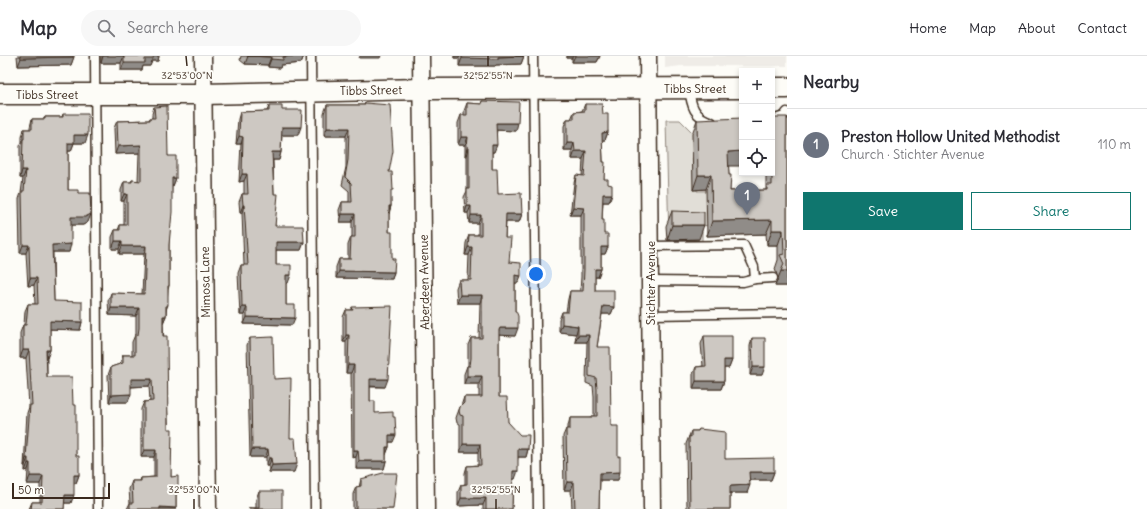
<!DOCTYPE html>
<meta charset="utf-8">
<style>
body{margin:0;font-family:Delius,sans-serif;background:#f7f7f7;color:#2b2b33}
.controls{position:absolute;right:12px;top:12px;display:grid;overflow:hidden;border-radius:0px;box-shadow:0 2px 6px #0003}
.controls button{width:36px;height:36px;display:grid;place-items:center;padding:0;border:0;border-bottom:1px solid #e1e1e2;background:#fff;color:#2b2b33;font:20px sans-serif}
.scale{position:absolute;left:12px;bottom:10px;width:98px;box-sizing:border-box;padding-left:4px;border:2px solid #3b2a1e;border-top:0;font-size:11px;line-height:14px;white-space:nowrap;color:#3b2a1e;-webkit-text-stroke:3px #fdfcf7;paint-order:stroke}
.you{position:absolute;left:536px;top:218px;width:14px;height:14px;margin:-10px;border:3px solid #fff;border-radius:50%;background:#1a73e8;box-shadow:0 0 0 6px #1a73e833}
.badge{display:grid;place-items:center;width:26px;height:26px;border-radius:50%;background:#0f766e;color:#fff;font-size:13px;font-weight:700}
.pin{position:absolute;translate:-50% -33px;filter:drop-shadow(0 1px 2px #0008)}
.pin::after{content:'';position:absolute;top:21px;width:14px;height:12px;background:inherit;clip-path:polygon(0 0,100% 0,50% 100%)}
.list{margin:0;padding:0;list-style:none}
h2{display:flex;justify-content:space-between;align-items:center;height:52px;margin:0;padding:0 16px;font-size:17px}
h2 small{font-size:13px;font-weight:400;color:#7c7c81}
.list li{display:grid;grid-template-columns:26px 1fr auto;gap:12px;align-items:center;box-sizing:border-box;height:72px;padding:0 16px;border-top:1px solid #e1e1e2}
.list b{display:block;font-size:15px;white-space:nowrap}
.list p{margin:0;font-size:13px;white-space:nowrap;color:#7c7c81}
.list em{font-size:13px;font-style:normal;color:#7c7c81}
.actions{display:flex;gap:8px;padding:12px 16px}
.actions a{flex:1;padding:9px 0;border:1px solid #0f766e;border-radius:0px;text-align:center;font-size:14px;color:#0f766e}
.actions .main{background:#0f766e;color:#fff}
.icon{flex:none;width:22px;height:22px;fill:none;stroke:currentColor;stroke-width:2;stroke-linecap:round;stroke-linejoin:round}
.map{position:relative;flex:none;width:787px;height:453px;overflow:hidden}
header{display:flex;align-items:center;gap:24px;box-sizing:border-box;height:56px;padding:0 20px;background:#fff;border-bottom:1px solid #e1e1e2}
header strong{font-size:19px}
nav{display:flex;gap:22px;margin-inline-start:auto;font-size:14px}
.search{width:280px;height:36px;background:#f7f7f7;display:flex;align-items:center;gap:10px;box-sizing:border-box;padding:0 14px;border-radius:22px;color:#7c7c81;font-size:15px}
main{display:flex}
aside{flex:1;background:#fff}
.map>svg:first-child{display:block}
.built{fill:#efece7}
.green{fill:#e1ded7;stroke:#8e847a}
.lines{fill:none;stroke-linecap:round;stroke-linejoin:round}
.service-casing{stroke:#3b2a1e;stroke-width:11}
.minor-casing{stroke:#3b2a1e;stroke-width:19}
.tertiary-casing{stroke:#3b2a1e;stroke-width:23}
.service{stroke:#fdfcf7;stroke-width:8}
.minor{stroke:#fdfcf7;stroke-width:16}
.tertiary{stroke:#fdfcf7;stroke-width:20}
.wall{fill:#b0aca7;stroke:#3b2a1e}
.shaded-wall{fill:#908c88;stroke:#3b2a1e}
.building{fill:#cdc8c2;stroke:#3b2a1e}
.ticks{fill:none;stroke:#3b2a1e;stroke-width:1.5}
.labels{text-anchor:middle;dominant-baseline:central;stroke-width:4;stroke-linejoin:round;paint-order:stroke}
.street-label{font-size:12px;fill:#3b2a1e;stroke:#fdfcf7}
.ticks-label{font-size:10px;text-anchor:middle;fill:#3b2a1e;stroke:#fdfcf7;stroke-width:4;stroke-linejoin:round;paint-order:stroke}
</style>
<header>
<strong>Map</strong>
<div class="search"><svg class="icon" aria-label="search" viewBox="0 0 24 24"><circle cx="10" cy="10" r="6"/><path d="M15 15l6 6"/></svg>Search here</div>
<nav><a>Home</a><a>Map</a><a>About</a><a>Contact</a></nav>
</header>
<main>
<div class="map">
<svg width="787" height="453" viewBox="0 0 787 453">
<rect width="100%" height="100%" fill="#fdfcf7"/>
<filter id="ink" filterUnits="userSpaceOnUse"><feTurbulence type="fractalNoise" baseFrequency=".025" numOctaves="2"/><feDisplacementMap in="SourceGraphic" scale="8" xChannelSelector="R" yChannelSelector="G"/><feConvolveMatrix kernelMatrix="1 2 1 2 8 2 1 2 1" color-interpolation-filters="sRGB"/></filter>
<g filter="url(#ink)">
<!-- built -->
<path class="built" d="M665,0H787V10H681L665,12Z"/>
<!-- green -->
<path class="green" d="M666,64H680L694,78L697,135H709L710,169L702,170V185H669Z"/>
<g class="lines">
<!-- service casing -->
<g class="service-casing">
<g id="service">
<path d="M95,0L98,453"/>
<path d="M311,0L315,453"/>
<path d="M533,0L538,453"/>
<path d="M689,32C691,50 694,61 712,66"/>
<path d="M772,64L784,60L787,56"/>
<path d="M649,190L744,189L754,211L755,223L743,226L650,225"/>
<path d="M755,223L773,222"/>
<path d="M650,259L787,257"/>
</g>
</g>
<!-- minor casing -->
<g class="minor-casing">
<g id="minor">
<path d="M203,0L208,453"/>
<path d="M421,0L426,453"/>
<path d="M648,0L652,453"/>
</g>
</g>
<!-- tertiary casing -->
<g class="tertiary-casing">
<g id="tertiary">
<path d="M772,32H787"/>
<path d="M0,38H203L422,33L742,32"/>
</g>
</g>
<!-- service -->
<use href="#service" class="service"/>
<!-- minor -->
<use href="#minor" class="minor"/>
<!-- tertiary -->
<use href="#tertiary" class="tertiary"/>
</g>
<!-- wall -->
<g class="wall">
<path d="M17,0H74L71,9L18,10Z"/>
<path d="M101,0H159L158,5H152L150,10H143L142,14H121V7H101Z"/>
<path d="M241,0H304L301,7L281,9L280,12L268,11V9L245,8L240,4Z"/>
<path d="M454,0H524L521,8L496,9L495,10H459V2H454Z"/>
<path d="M567,0H600L597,6H572V2H567Z"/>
<path d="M482,45L516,75L497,74L494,96H492V113L498,138L522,158L519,166H506L505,182L509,206L518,227H515V280L499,279V341L508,366L528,393L526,401H518L515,423H513L512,453H483V449L458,450V436L461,429L465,428V417L467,410L478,409V396H460V368L457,367L456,362L457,359L460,351L461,350L464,341H479V328H464V318L467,310H468V289L471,282H479L480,247H457L456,232L459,224H468L469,199H465L466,187L469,179H478V167H469L468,157H465L464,141L467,135V100H465V89H458V67L461,59H464V55L467,47L481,48Z"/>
<path d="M365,47L389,116L391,150L389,156V176L392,203L394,216L392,223L336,222V211L339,203H348V189L351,181H352V166H340L339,154L342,146H349V135L342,129L346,111V80H324V57L327,49H364Z"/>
<path d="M585,48L603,58L608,76L605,84H602L604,123L609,146H603L602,164L604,178L608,191L605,198H601V213L598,221H595V234L614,251L611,258H602L597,291L611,370L618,424H600L599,453H572L571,434H564L563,380L566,373H568V370L570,362H590L591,360H594V341L593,330L586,327L587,286H575L576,278L559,276V264L562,256H566L568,243L570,235H580L581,221V159H570L574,127L576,119L582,120L583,103H572V94H564V70L567,63H571L574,56L582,55Z"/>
<path d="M269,50L282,54L298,79H282L281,96L279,104H273L275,170L304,186L301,194H276V209L288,227H286V249L292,269L244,268V259H240L238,217L241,209H244L242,157H240L239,146L242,138H244V125L239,126L241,88H236L238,63L240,56L267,55Z"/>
<path d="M154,51L168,100L176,122L173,130H172L169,189V230L168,234L166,260L163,267L171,421L176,438V453H127L130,447L129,433L132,425H140L141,422L154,421V401H141V353L144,346L150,345L149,330L131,331L128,346H109L108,319L111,311L120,308L123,299H132V286L135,279H136V260L109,259L108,245L111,237L142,238L144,198H119V193H112V181L115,174H118L120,169H124V145H121V134L124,126H131L132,124L138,125L139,97L115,98L114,72L117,65L149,64L150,62H152V58Z"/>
<path d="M63,58L85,87H74L71,95H68V134L78,137L88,166L83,169H71L69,196H53L54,245L82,266L80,274L50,273V294L47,302V321L73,349L76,400L79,419L76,427H74L71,447H64V453H29L32,446H40V428H27L28,414L25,415V410H24L27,357L29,351L26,302H20V277L23,269H24L25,255L28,248H35L34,229L28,230L26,197H20L19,143L21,137L23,122H20V90L22,86V81L24,73H30V71L32,63H44L45,61H62Z"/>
<path d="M787,61V230H775L778,222L775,213L778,204V189H767L766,178L707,180L706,133L693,134L692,78L697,64L728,110L729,119L730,135L766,134V117H772Z"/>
<path d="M672,155L699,183L667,184L666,170Z"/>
<path d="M352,251L385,331H370V345L375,357L393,386H389V391L386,398V405L384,413H356V401L352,402L351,317H346V286H343V261L346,254H352Z"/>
<path d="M704,280L732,304L729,312H724V325L721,333H693V318L696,311L703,310L701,288Z"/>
<path d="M250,282L274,323L290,382L294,416H269V410H266V401H250L247,289Z"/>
<path d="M752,282L762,319H750V290Z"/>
<path d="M699,373L725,403L774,416L771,424H750L747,437H730V453H687L686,388L691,375H698Z"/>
<path d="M361,423L393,453H353V438L356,431H359Z"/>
<path d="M259,435L282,453H249V452H256V443Z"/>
</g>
<!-- shaded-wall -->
<g class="shaded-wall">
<path d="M103,0H124L121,7H101Z"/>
<path d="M152,0H159L158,5H152L150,10H143L142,14H121L124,7Z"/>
<path d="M248,0L271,1L268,9L245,8Z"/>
<path d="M294,0H304L301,7L281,9L280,12L268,11L271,3L283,1Z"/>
<path d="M360,0H381L380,2H359Z"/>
<path d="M454,0H460L459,2H454Z"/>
<path d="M524,0L521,8L496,9L495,10H459L462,2Z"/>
<path d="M567,0H573L572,2H567Z"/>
<path d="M575,0H600L597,6H572Z"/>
<path d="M74,1L71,9L18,10L21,2Z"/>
<path d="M496,67H518L516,75L494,74Z"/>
<path d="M282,71H301L298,79H279Z"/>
<path d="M327,72H349L346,80H324Z"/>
<path d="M608,76L605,84H599L602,77Z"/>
<path d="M74,79H88L85,87H71Z"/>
<path d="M239,80L243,81L241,88H236Z"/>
<path d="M461,81H468L465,89H458Z"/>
<path d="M68,87H74L71,95H65Z"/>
<path d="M567,87H574L572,94H564Z"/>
<path d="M141,89L139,97L115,98L118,90Z"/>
<path d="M492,89H497L494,96H489Z"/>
<path d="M467,92H469L467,100H465Z"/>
<path d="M575,95H586L583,103H572Z"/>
<path d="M742,95V110H723L728,96Z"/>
<path d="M272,96H281L279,104H269Z"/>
<path d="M22,114H26L23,122H20Z"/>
<path d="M242,118H247L244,125L239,126Z"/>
<path d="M698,119H711L706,133L693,134Z"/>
<path d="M172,122H176L173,130H169Z"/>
<path d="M124,138H127L124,145H121Z"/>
<path d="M603,138H612L609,146H600Z"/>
<path d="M243,149H244L242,157H240Z"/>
<path d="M389,150H391L389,158Z"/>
<path d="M467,150H471L468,157H465Z"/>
<path d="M573,151L584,152L581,159H570Z"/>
<path d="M91,158L88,166L83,169H68L71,161Z"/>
<path d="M342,158H355L352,166H340Z"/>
<path d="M506,158H522L519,166H503Z"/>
<path d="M471,159H481L478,167H469Z"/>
<path d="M772,164L766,178L707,180L712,165Z"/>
<path d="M672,169H704L699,183L667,184Z"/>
<path d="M772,174H783L778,189H767Z"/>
<path d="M115,185H122L119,193H112Z"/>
<path d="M276,186H304L301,194H273Z"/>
<path d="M71,188L69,196H49L52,189Z"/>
<path d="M23,189H29L26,197H20Z"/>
<path d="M122,190H146L144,198H119Z"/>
<path d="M468,191H472L469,199H465Z"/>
<path d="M601,191H608L605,198H598Z"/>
<path d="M595,213H601L598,221H592Z"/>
<path d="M339,215L394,216L392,223L336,222Z"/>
<path d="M781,215H787V230H775Z"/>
<path d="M286,219H291L288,227H283Z"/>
<path d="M515,219L521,220L518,227H512Z"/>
<path d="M30,222H37L34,229L28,230Z"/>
<path d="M460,239H482L480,247H457Z"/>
<path d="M166,249H168L165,256Z"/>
<path d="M603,250L614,251L611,258H600Z"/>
<path d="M242,251H247L244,259H240Z"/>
<path d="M111,252H139L136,260L109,259Z"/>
<path d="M163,260H166L163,267Z"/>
<path d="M247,261L295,262L292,269L244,268Z"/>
<path d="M50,265L82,266L80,274L47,273Z"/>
<path d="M562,268L578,270L576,278L559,276Z"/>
<path d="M500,272H518L515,280L497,279L499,274Z"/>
<path d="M346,279H349L346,286H343Z"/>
<path d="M578,279H589L587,286H575Z"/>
<path d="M23,294H29L26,302H20Z"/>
<path d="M46,294H50L47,302Z"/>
<path d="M724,304H732L729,312H721Z"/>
<path d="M348,309H354L351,317H346Z"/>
<path d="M753,311H765L762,319H750Z"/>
<path d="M467,320H482L479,328H464Z"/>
<path d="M131,323H152L149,330L128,331Z"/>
<path d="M370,323H388L385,331L367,330Z"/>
<path d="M696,325H724L721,333H693Z"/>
<path d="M131,338L128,346H109L111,339Z"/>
<path d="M389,379H396L393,386H386Z"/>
<path d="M463,388H480L478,396H460Z"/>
<path d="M386,391H389L386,399Z"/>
<path d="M252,393H268L266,401H250Z"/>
<path d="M518,393H528L526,401H515Z"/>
<path d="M144,394H156L154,401H141Z"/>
<path d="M354,394H358L356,401L352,402Z"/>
<path d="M26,402H28L25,410H24Z"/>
<path d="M269,402H271L269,410H266Z"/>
<path d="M359,405H386L384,413H356Z"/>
<path d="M28,407H30L28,414L25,415Z"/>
<path d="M297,408L294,416H269L272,409Z"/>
<path d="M513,415H518L515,423H510Z"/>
<path d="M620,416L618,424H597L600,417Z"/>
<path d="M749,416H774L771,424H747Z"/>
<path d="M74,419H79L76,427H71Z"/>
<path d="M30,420H43L40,428H27Z"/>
<path d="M567,426H574L571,434H564Z"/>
<path d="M750,429L747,437H727L730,430Z"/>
<path d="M178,431L175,439L176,432Z"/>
<path d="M65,439H74L71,447H62Z"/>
<path d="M461,442H486L483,449L458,450Z"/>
<path d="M160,451L176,452V453H159Z"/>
</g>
<!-- building -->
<g class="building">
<path d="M20,0H74V1L21,2Z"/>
<path d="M124,0H153V3H145V7H124Z"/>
<path d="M247,0H294L283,1V4L271,3V1Z"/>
<path d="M462,0H524L498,1V3L462,2Z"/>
<path d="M482,45L519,46L518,67H496L497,89H492V113H497L498,138L521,137L522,158H506L505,182H511L509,206L521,207V220L515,219V255H516L518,260V272H500L499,274V341H507L508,366L520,379H529L528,393H518V415H513L512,453H486V442H461V429L467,428V410L481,409L480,388H463V360L460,359L459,355L460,351L464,347V341H482V320H467V310H470L471,302V282H482V239H460L459,224H471L472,191H468L469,179H481V159H471V150H467V133H469V92H467L468,81H461V59H467V47L482,48Z"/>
<path d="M365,47L390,49L393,95L389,116H392L393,134H391V150H389V176H392V203H395L394,216L339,215V203H350L351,181H355V158H342V146H352L351,127L345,121L348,104L349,72H327V49H365Z"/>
<path d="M585,48H602L603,58H608V76L602,77L603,106H605L604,123H608V128L612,129V138H603L602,164H604V178H608V191H601V213H595V234H614V251L603,250L597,291H610L611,370H618V401L620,400V416L600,417L599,453H575L574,426H567L566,373H570V362H591V360H597V333L596,322L589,320V279H578V270L562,268V256H568L570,235H583L584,213V152L573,151L576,119L584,120L586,95H575L574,87H567V63H574V56L585,55Z"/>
<path d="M167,50L168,100H176V122H172V156L169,189V230H168V249H166V260H163V280H167L168,373H172L171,421L178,420V431L176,432V452L160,451V453H130V447H133L132,425H141V422L156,421V394H144V346L153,345L152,323H131V338L111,339V311L123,307V299H135V279H138L139,272V252H111V237L144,238L146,190H122V185H115V174H120V169H127V138H124V126H132V124L141,125V89L118,90L117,65L150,64V62H155L154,51Z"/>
<path d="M269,50H282V54H302L301,71H282L281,96H272L274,138H278L275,170H303L304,186H276V209H291V219H286V249H295V262L247,261V251H242L241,209H248L244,149H243L242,138H248L247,118H242L243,81L239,80L240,56L269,55Z"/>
<path d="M63,58H88V79H74V87H68V134H78V137H90L91,158L85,161H71V188L52,189L54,245L82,246V266L50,265V294H46L47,321H72L73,349H76V400H79V419H74V439H65L64,453H31L32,446H42L43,420H30V407H28V402H26L30,349H32L29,294H23V269H26L28,248H38L37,222H30L29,189H23L22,135H24L26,114H22L23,83H24V73H32V63H45V61H63Z"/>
<path d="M772,61H787V215H781L784,208L780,199L784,198L783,174H772V164L712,165L711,119H698L697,64L742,62V95L728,96L729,119H731L730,135L767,134V129H772Z"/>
<path d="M672,155L704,156V169H672Z"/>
<path d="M392,250L388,323H370V345H375V357L393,356V361H395L396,379H389V391H386V405H359L358,394H354V309H348L349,279H346V254H353L352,251Z"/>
<path d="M704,280H732V304H724V325H696V311L706,310Z"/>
<path d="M273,281L274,323L291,322L290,382H295L297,408L272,409L271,402H269L268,393H252L250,282Z"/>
<path d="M752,282H765V311H753Z"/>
<path d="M699,373L725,376V403L774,402V416H749L750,429L730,430V453H690L689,380L691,381V375H698Z"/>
<path d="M383,417H397L393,453H356V431L361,430V423Z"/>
<path d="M259,435H282V453H249V452H259Z"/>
</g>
</g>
<!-- ticks -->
<path class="ticks" d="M186,0L187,10M488,0V10M194,443V453M496,443V453"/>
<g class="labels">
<!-- street labels -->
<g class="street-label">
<text x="695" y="32">Tibbs Street</text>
<text transform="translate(371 34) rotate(-1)">Tibbs Street</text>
<text x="47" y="38">Tibbs Street</text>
<text transform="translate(205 226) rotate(-91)">Mimosa Lane</text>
<text transform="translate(424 226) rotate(-91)">Aberdeen Avenue</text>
<text transform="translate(650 227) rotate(-90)">Stichter Avenue</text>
</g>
</g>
<g class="ticks-label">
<text x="187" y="23">32°53'00"N</text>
<text x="488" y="23">32°52'55"N</text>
<text x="194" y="437">32°53'00"N</text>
<text x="496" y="437">32°52'55"N</text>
</g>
</svg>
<div class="controls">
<button>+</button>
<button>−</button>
<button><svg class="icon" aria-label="locate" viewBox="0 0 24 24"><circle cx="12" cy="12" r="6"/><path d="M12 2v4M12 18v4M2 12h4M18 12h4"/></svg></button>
</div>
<div class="scale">50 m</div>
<div class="you"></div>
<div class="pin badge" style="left:747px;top:159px;background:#6b7280">1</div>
</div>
<aside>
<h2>Nearby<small></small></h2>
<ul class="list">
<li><span class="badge" style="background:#6b7280">1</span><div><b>Preston Hollow United Methodist</b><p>Church · Stichter Avenue</p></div><em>110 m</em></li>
</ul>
<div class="actions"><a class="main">Save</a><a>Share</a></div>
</aside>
</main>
